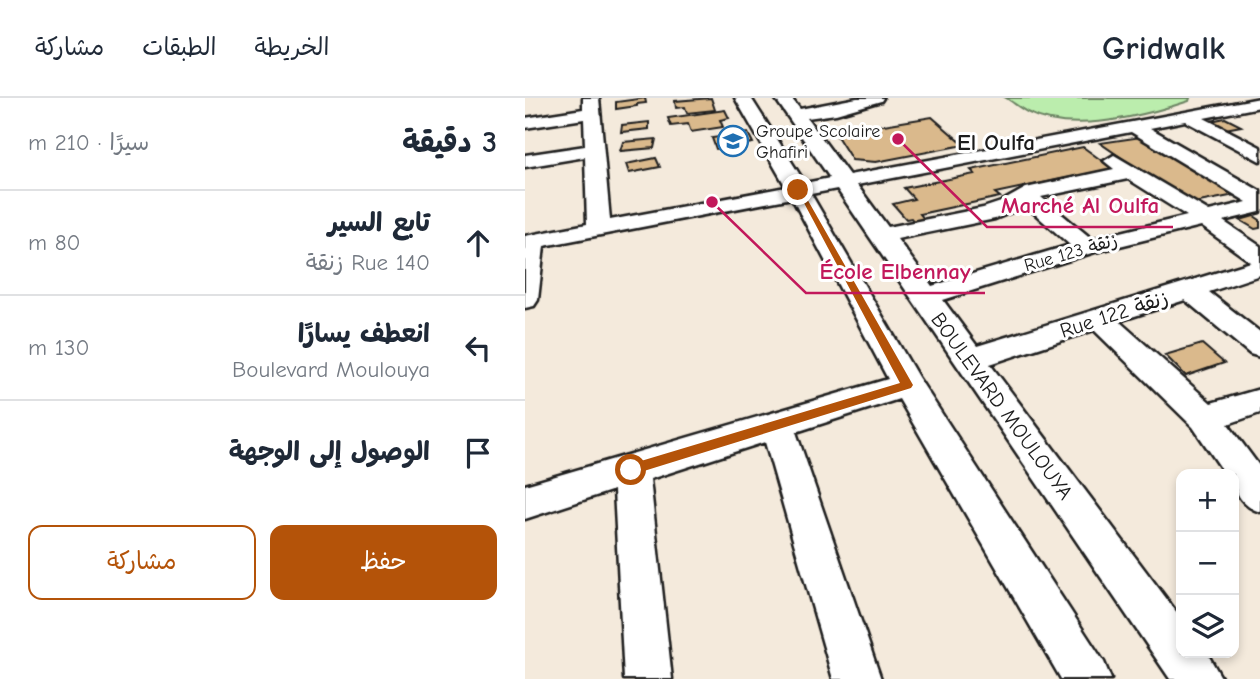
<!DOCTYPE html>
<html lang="ar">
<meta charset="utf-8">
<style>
body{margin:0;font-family:"Comic Neue","Playpen Sans Arabic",sans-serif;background:#f2f2f3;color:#1f2937;direction:rtl}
.controls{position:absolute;right:21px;bottom:21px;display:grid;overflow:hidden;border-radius:14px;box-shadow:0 4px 10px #0003}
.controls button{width:63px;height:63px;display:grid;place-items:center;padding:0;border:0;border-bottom:2px solid #e0e1e3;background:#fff;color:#1f2937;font:35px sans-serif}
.stop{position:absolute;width:21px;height:21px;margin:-16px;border:5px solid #b45309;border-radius:50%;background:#fff}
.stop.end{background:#b45309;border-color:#fff;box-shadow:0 2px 7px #0008}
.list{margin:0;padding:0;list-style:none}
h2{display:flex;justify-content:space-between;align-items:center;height:91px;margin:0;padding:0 28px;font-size:30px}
h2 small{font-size:23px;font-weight:400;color:#747a83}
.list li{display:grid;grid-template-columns:46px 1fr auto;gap:21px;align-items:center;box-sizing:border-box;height:105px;padding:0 28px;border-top:2px solid #e0e1e3}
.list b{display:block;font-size:26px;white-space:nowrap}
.list p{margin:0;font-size:23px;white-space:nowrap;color:#747a83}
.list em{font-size:23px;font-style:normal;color:#747a83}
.actions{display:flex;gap:14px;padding:21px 28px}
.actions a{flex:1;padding:16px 0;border:2px solid #b45309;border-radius:14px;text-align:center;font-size:24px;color:#b45309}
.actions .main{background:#b45309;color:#fff}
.icon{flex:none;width:38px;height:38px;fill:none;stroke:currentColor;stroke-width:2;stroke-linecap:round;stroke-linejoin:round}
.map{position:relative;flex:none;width:735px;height:581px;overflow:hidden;direction:ltr}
header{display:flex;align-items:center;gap:42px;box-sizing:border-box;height:98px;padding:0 35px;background:#fff;border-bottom:2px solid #e0e1e3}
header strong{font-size:33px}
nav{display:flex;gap:38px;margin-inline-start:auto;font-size:24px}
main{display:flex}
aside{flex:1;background:#fff}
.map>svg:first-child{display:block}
.green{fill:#bbedad;stroke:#6c8464;stroke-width:2}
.building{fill:#dab98c;stroke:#1c1c1c;stroke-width:2}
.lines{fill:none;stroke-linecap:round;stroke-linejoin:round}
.minor-casing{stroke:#1c1c1c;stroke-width:5}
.minor{fill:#fff;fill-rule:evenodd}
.route{fill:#b45309}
.labels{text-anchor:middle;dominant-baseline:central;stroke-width:6;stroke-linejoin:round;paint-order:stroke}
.far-poi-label{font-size:18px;fill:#1c1c1c;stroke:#fff;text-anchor:start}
.far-street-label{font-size:18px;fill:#1c1c1c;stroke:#fff}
.street-label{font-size:21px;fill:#1c1c1c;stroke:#fff}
.far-district-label{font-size:23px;font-weight:bold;fill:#1c1c1c;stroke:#fff}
.leader{fill:none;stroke:#c2185b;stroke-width:2.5}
.callout-dot{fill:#c2185b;stroke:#fff;stroke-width:2.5}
.callout-label{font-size:23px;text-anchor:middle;font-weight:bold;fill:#c2185b;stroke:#fff;stroke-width:6;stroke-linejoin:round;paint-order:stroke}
</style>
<header>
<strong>Gridwalk</strong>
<nav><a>الخريطة</a><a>الطبقات</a><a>مشاركة</a></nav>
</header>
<main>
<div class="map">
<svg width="735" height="581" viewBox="0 0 735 581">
<rect width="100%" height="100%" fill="#f4eadc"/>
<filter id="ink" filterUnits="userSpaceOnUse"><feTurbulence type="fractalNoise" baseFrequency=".0143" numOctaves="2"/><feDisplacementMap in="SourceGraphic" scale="14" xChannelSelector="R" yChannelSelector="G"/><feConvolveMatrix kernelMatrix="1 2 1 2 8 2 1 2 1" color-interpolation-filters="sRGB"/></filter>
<g filter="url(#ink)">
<!-- green -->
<path class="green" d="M481,0H665L664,3C621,17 547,37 504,15C496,11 489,5 481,0Z"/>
<!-- building -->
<g class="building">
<path d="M120,0L121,5L112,6V8L91,11V4Z"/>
<path d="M186,0L190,12L162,15L160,9L151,10L150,3Z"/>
<path d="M200,12L204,20L195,22L198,29L166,34L163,26L146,28L143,20Z"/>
<path d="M407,19L439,47L351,64L327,62L310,35Z"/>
<path d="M700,20L716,28L695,32L681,24Z"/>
<path d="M124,24V31L96,34L97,27Z"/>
<path d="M223,35L228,45L191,51L187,40Z"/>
<path d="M616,39L662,68H667L673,72H667L710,97L664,106L575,45Z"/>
<path d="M131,41L129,50L95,53L98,44Z"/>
<path d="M558,49L591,73L584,75L580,72L470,95L475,99L395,116L400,122L389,124L386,120L381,121L368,106L389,101L379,90L450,76L446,72Z"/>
<path d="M131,60L135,69L104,75L101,66Z"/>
<path d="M729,118L735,122V130L730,131L715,122Z"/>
<path d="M677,246L699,265L661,278L640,257Z"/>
</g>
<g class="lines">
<!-- minor casing -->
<g class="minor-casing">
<path id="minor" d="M58,0H74L85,122L261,89L210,0H226L280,85L305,80L250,0H266L275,11L332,0H358L356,3L311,16L282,20L324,77L735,0V9L679,20L735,49V63L660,23L625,30L735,93V114L698,123L735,148V177L684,194L735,234V259L725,256L660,202L594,223L686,305L735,291V315L703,326L735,369V414C717,408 709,395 709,376H700L668,329L569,232L465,266L656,520V555H682L697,581H645L312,91L286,96L393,279L579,564L586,581H536L374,301L271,334L356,581H308L240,344L125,381L147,581H99L89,392L0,421V387L363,281L267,100L19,148L13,202L9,208L0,210V138L62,126L60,59L0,69V57L60,48L59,21L0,30V20L58,11ZM606,34L722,104L684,113L589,57L579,63L589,71L501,90L476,104L458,110L363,129L332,87ZM603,81L662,118L567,141L516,99ZM501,108L545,147L407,188L372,141L470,121ZM676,128L726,164L452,248L418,202L570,154Z"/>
</g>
<!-- minor -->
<use href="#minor" class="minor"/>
</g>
</g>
<!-- route -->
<path class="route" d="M271,90L277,92L388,287L386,290L106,377L101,375V368L106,366L375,285Z"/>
<!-- icons -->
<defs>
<g id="school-ring" transform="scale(1.575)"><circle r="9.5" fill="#fff" stroke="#1f6fb2" stroke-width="1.5"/><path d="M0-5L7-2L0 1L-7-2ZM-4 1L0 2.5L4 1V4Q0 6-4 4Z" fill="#1f6fb2"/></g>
</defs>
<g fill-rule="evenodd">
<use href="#school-ring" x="208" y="43"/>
</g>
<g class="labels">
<!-- far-poi labels -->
<g class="far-poi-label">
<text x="231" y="33">Groupe Scolaire<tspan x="231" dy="21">Ghafiri</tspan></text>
</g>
<!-- far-street labels -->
<g class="far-street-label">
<text transform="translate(546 155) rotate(-16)">Rue 123 زنقة</text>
</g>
<!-- street labels -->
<g class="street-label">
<text transform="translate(589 216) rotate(-18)">Rue 122 زنقة</text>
<text transform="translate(477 308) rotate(54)">BOULEVARD MOULOUYA</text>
</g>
<!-- far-district labels -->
<g class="far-district-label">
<text x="471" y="44">El Oulfa</text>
</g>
</g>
<!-- callouts -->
<path class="leader" d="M373 41L462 129H648M187 104L281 195H460"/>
<g class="callout-dot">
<circle cx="373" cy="41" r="7"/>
<circle cx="187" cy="104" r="7"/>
</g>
<g class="callout-label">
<text x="555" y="115">Marché Al Oulfa</text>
<text x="370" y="181">École Elbennay</text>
</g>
</svg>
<div class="controls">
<button>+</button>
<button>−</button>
<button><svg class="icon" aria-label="layers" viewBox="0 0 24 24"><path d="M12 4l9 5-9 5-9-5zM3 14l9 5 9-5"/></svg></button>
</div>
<div class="stop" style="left:106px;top:372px"></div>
<div class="stop end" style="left:273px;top:92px"></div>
</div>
<aside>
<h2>3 دقيقة<small>سيرًا · 210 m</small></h2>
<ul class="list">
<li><svg class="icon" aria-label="ahead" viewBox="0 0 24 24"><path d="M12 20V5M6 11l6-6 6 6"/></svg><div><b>تابع السير</b><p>Rue 140 زنقة</p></div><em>80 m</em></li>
<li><svg class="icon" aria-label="left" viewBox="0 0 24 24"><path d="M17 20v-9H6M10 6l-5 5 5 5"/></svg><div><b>انعطف يسارًا</b><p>Boulevard Moulouya</p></div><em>130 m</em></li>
<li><svg class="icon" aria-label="arrive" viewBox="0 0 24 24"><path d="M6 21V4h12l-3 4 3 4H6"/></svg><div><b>الوصول إلى الوجهة</b></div></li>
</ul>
<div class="actions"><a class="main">حفظ</a><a>مشاركة</a></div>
</aside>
</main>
